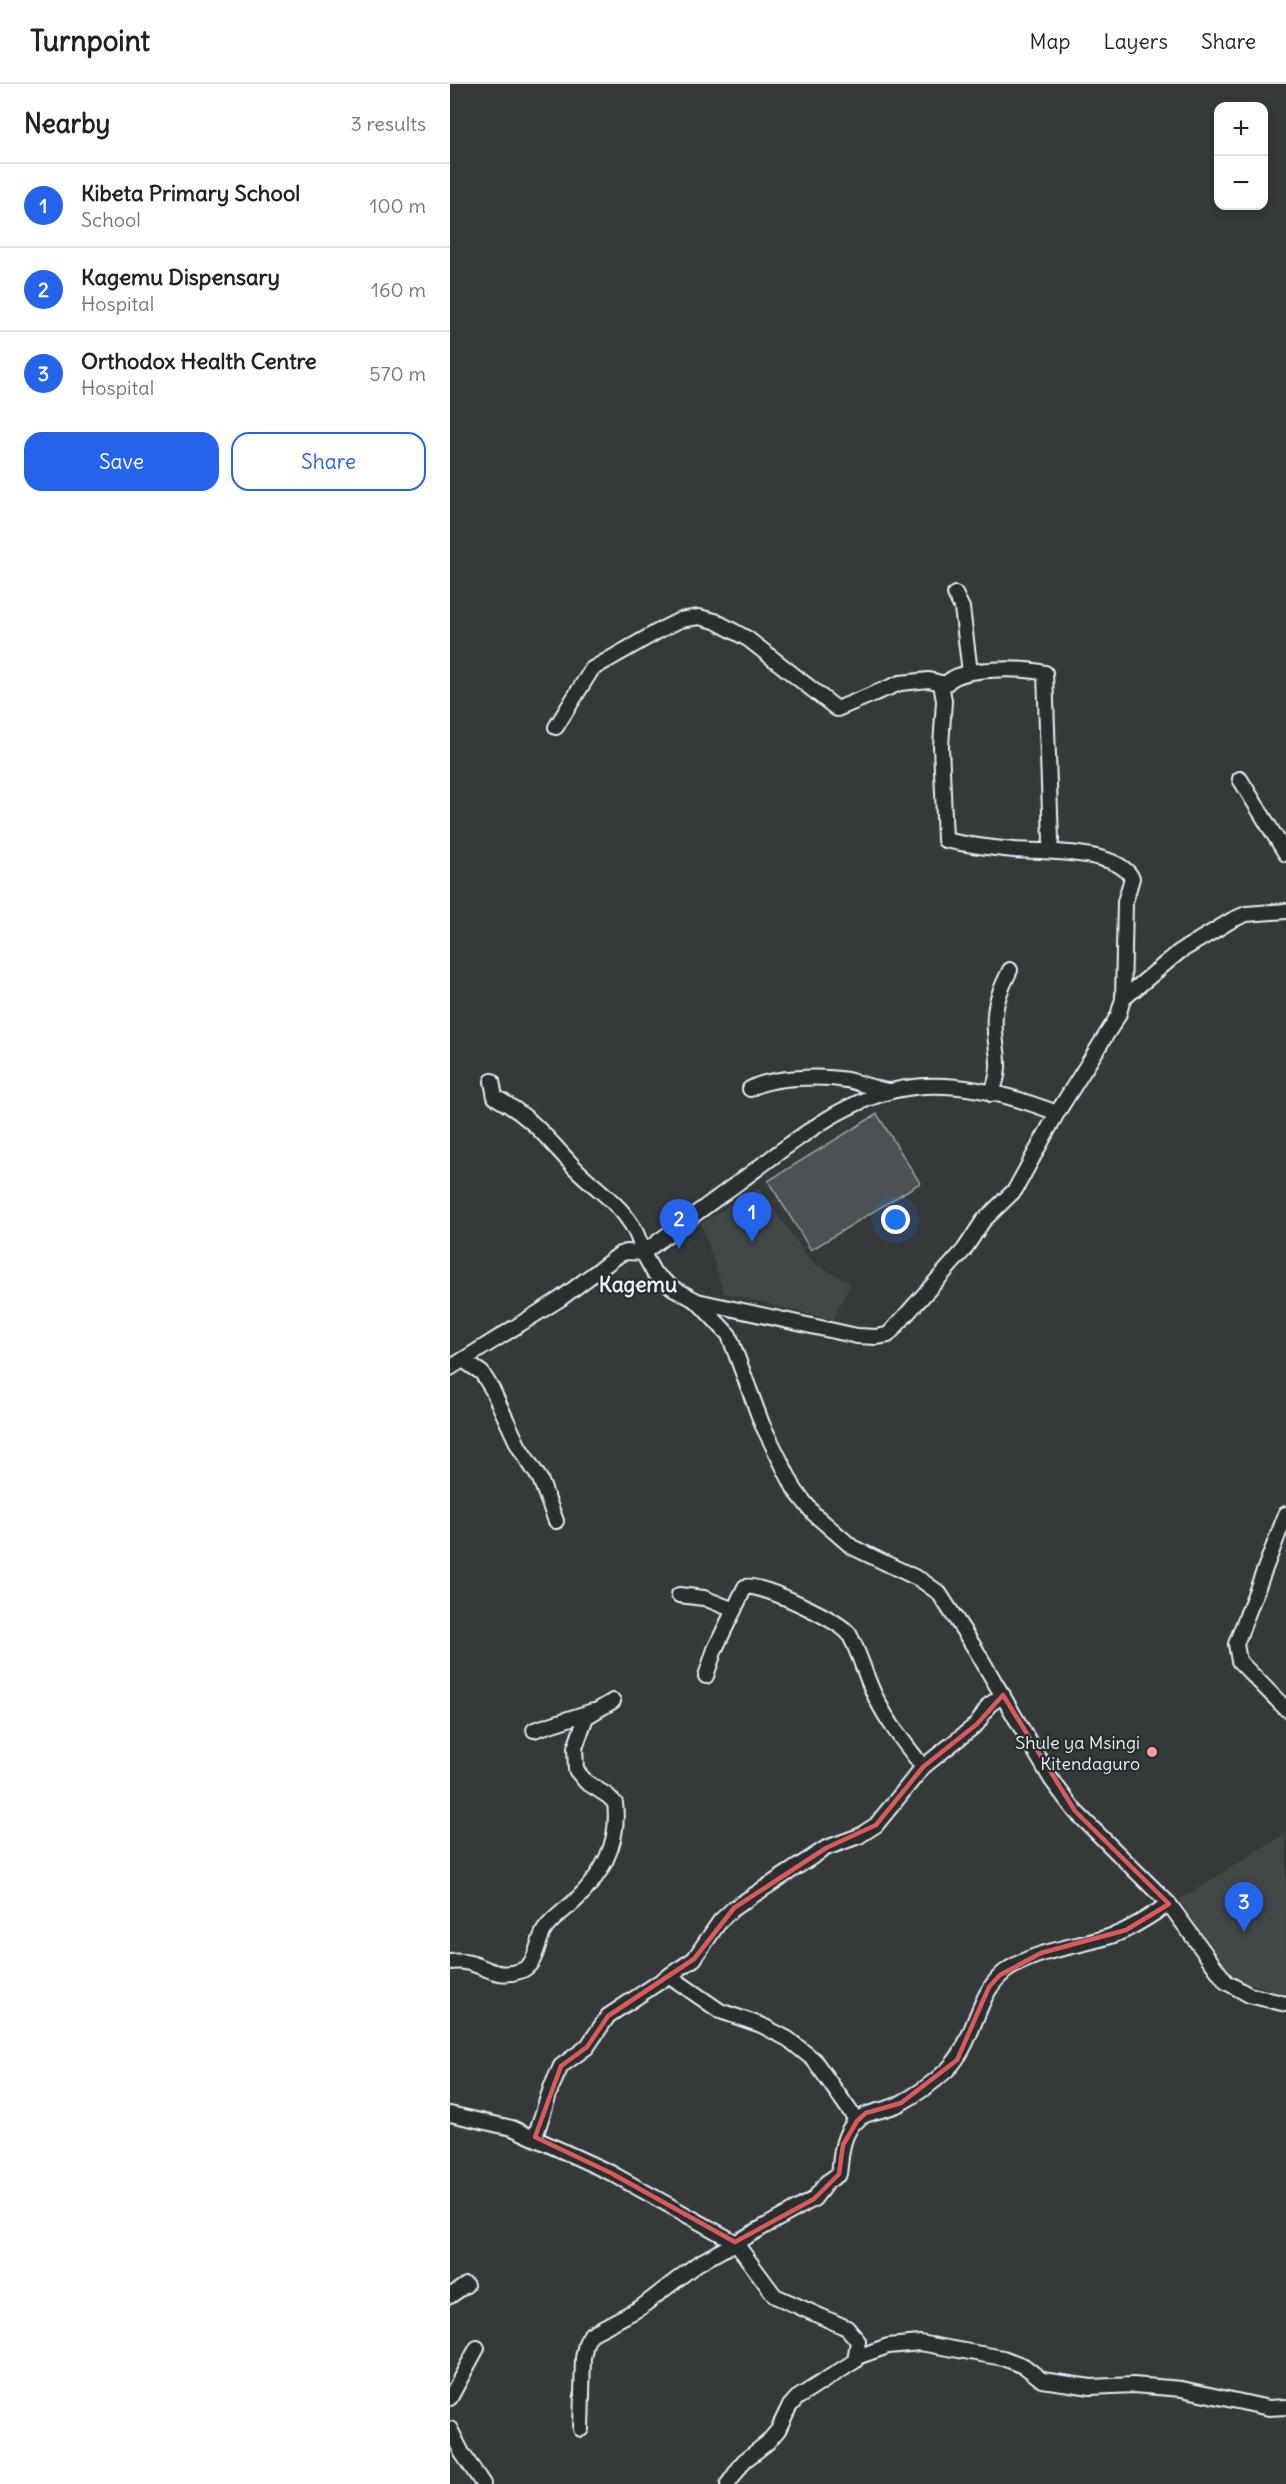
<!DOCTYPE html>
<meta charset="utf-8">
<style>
body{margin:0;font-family:Delius,sans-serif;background:#f6f6f6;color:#202124}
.controls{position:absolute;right:18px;top:18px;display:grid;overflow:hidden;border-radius:12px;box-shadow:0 3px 9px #0003}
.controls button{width:54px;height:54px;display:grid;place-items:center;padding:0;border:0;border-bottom:2px solid #e0e0e0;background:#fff;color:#202124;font:30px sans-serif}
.you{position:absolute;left:446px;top:1136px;width:21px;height:21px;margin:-15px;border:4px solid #fff;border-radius:50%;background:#1a73e8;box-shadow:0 0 0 9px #1a73e833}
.badge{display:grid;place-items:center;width:39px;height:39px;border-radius:50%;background:#2563eb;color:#fff;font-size:20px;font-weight:700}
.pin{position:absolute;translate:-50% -50px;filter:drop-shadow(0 2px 3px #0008)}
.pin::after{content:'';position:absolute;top:32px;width:21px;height:18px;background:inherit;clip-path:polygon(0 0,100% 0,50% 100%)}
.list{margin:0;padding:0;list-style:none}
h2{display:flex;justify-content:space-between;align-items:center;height:78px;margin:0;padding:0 24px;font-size:26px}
h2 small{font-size:20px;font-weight:400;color:#757577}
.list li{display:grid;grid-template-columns:39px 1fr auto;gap:18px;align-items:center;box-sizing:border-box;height:84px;padding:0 24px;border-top:2px solid #e0e0e0}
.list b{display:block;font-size:22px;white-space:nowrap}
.list p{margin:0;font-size:20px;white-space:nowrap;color:#757577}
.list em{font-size:20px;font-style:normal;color:#757577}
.actions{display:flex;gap:12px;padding:18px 24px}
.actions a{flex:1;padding:14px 0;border:2px solid #2563eb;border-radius:18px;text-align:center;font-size:21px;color:#2563eb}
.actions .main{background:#2563eb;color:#fff}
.map{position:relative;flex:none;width:836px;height:2400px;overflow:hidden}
header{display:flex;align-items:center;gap:36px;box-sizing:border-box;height:84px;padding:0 30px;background:#fff;border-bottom:2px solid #e0e0e0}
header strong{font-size:28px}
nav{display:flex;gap:33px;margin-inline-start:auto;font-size:21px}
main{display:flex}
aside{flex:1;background:#fff}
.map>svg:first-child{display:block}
.built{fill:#424647}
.green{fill:#4d5152;stroke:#9aa1a5;stroke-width:1.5}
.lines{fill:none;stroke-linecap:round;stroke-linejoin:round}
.minor-casing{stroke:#e8f1f8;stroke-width:18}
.minor{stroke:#2a2d2e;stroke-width:14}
.marked{fill:none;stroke:#da5a5c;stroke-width:4.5;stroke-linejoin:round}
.poi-dot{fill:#ff9aa2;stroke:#2a2d2e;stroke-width:2}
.labels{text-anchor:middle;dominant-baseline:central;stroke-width:4.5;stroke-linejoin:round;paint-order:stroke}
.poi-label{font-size:18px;fill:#e8f1f8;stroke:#2a2d2e;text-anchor:end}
.quarter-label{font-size:21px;font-weight:bold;fill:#e8f1f8;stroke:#2a2d2e}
</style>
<header>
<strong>Turnpoint</strong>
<nav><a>Map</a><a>Layers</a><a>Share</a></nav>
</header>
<main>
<aside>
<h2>Nearby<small>3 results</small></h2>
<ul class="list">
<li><span class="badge">1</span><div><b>Kibeta Primary School</b><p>School</p></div><em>100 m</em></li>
<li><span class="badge">2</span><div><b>Kagemu Dispensary</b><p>Hospital</p></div><em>160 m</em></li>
<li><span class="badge">3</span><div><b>Orthodox Health Centre</b><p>Hospital</p></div><em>570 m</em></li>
</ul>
<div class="actions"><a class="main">Save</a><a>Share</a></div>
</aside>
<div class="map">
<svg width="836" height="2400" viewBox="0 0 836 2400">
<rect width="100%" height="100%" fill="#35393a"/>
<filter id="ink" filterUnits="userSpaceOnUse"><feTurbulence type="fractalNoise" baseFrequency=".0167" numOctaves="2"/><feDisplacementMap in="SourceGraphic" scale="12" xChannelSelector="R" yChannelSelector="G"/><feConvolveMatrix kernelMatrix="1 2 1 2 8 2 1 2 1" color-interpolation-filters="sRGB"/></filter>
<g filter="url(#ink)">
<!-- built -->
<g class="built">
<path d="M309,1104L361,1178L401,1199L383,1236L274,1209L251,1139Z"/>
<path d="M836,1749V1910L788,1896L774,1881L729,1816Z"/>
</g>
<!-- green -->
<path class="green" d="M427,1030L470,1099L361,1166L318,1097Z"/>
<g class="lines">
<!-- minor casing -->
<g class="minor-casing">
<g id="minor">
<path d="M505,510L512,524L520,588"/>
<path d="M491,599H497C511,582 574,584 595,589L601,756L599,767"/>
<path d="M106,643L142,585L212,545L230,536L249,533L265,537L298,555L387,625L450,599L479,596L491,599L494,617L491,662L495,756C518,761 541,764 564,766C593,768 667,765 682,794L675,818L673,915L668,932L607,1029L565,1106L533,1137L514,1166L438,1251L426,1253L407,1252L247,1217"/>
<path d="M790,695L836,770"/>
<path d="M673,915L729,868L782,836L796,830L836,827"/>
<path d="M42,997L45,1013C85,1035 98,1056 128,1087C155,1113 184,1128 193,1169C226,1144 259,1120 293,1095C344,1058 398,1010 464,1003C511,997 563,1012 607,1029"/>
<path d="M300,1005C321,992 372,992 397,996C411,999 424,1005 438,1007"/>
<path d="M541,1010C556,978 542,963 545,931C546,914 553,901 560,886"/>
<path d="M13,1276L32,1289L42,1305L69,1363L90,1395L106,1437"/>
<path d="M0,1284L110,1215L170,1170L177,1168L193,1169L204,1189L223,1204L247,1217L279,1251L312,1340L345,1406L364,1430L402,1463L471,1496L489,1509L526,1566L601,1695L625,1727L719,1820L776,1898L799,1911L836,1920"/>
<path d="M836,1430L786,1560L789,1577L836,1625"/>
<path d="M229,1511L254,1514L284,1526"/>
<path d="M256,1592L265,1565L295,1503C308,1498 391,1537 399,1550C409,1567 416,1595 426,1614C438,1639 456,1661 473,1683"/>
<path d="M84,1646L143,1627"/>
<path d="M0,1878C32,1874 40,1897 70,1887C88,1881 86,1858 95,1845C103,1834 115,1826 125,1817C153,1790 170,1759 165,1719L158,1712L136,1698L126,1686L125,1664L136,1633L163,1617"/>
<path d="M221,1893L270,1927L311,1941L338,1955L364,1976L407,2037"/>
<path d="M0,2030L62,2044L161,2089L285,2158L325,2212L397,2244L408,2257L405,2277L347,2314L339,2323L328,2346L317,2359L294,2377L278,2400"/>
<path d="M85,2053L101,2004L111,1982L137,1963L158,1932L244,1875L270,1837L284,1824L376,1764L409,1752L426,1741L473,1683L527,1640L539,1621L553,1611"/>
<path d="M0,2212L16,2201"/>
<path d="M407,2273L438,2262L470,2259L553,2274L574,2282L592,2296L641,2303L683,2301L732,2305L819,2324L836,2323"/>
<path d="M0,2314L27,2264"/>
<path d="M0,2345L12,2369L33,2400"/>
<path d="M131,2345L133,2274L136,2259L141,2250L190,2224L247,2180L364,2115L377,2098L389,2090C391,2076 391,2059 399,2046C409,2026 431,2029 449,2020C466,2011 483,1999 497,1986C528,1956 524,1907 560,1884C593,1864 629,1863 664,1851C684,1844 701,1831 719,1820"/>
</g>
</g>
<!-- minor -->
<use href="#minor" class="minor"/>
</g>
</g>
<!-- marked area -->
<path class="marked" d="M553,1611L625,1727L719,1820L676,1846L591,1869L550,1891L539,1903L507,1976L451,2019L416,2029L407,2037L393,2061L389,2090L364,2115L285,2158L161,2089L85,2053L111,1982L137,1963L158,1932L244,1875L284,1824L376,1764L426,1741L473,1683L527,1640Z"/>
<!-- markers -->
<circle class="poi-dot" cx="702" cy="1668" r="6"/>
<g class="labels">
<!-- poi labels -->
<g class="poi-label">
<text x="690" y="1658">Shule ya Msingi<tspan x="690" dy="21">Kitendaguro</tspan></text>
</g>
<!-- quarter labels -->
<g class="quarter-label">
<text x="188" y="1200">Kagemu</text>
</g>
</g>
</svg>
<div class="controls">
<button>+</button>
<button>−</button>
</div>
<div class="you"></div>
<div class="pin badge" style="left:302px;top:1158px">1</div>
<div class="pin badge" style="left:229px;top:1165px">2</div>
<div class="pin badge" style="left:794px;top:1848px">3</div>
</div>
</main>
